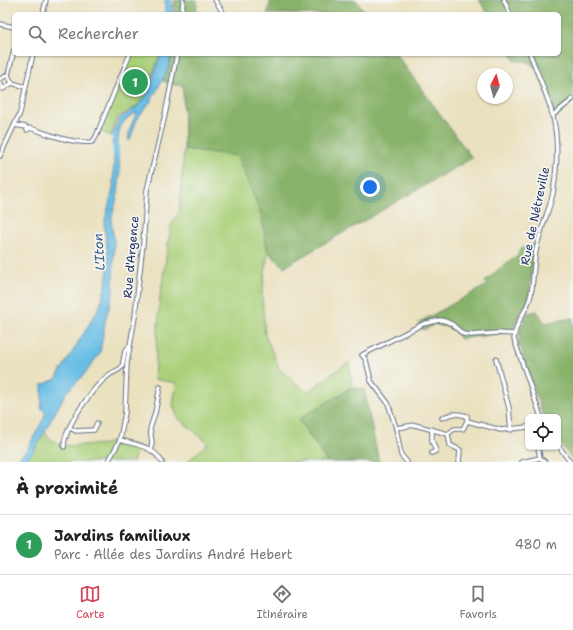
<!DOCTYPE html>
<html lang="fr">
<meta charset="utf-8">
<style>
body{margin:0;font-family:"Shantell Sans",sans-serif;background:#f6f6f6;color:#222}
.controls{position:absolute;right:12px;bottom:12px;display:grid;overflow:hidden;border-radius:6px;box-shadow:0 1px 3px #0004}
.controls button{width:36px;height:36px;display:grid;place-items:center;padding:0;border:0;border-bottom:1px solid #e0e0e0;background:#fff;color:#222;font:20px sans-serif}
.compass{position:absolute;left:477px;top:68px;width:36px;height:36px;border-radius:50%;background:#fff;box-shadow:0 1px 3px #0004;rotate:6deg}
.you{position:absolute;left:370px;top:187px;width:14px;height:14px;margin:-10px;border:3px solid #fff;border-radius:50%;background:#1a73e8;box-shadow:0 0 0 6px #1a73e833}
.badge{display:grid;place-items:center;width:26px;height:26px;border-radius:50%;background:#d1495b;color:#fff;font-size:13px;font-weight:700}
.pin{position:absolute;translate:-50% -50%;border:2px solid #fff;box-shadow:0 1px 4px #0006}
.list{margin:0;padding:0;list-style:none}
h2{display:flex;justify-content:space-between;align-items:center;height:52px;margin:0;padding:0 16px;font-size:17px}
h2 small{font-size:13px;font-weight:400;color:#767676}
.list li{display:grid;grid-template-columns:26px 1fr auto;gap:12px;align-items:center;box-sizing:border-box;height:60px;padding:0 16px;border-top:1px solid #e0e0e0}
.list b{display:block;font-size:15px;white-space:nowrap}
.list p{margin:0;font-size:13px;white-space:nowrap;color:#767676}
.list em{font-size:13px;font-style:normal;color:#767676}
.icon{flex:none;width:22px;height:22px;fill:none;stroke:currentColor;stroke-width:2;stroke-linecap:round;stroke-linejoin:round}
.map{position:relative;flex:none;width:573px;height:462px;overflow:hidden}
.search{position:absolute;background:#fff;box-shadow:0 1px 3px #0004;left:12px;right:12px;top:12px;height:44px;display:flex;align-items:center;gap:10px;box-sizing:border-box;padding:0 14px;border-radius:6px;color:#767676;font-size:15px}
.sheet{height:112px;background:#fff}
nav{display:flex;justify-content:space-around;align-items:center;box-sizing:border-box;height:56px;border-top:1px solid #e0e0e0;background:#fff;font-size:11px;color:#767676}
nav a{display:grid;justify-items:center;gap:2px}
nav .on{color:#d1495b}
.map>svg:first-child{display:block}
.green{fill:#aad079;stroke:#62806c}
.forest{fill:#87b269;stroke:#517064}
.water{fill:#68bee5;stroke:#4276a2}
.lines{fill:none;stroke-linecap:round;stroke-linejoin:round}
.river{stroke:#68bee5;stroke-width:6}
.minor-casing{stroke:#636d80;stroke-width:5.5}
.minor{stroke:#fff;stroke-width:3.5}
.labels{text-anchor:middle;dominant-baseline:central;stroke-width:3.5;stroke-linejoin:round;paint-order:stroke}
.street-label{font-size:12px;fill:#1b2f5e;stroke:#f6f6f2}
.water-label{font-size:13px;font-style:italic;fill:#325a86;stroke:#f6f6f2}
</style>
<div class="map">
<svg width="573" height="462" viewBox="0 0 573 462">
<rect width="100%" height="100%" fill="#f6f6f2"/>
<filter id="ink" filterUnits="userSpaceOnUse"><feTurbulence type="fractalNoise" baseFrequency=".025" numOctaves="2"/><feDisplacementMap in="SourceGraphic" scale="8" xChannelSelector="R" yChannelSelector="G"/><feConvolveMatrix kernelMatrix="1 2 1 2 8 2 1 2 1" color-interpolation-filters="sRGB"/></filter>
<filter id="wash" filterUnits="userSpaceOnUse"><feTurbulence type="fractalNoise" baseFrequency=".012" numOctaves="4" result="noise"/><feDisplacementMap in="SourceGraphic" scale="16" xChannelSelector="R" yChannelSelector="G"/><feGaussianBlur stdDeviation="0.9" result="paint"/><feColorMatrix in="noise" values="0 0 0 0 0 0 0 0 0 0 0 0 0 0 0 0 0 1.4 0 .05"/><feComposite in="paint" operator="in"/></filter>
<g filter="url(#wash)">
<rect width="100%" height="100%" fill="#eae1bf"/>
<!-- green -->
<g class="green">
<path d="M131,54H160L144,97L136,107L117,118L111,136L99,131Z"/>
<path d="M184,149L237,155L261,214L268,252L262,295L265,335L280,370L307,392L349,362L352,387L299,420L327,462H187L208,443L178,418L173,406L176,383L154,379L160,297L171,225L179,212Z"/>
<path d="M45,431L49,438L62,446L106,444L114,440L138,446L133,462H23Z"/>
</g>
<!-- forest -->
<g class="forest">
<path d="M175,0H197L196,14H174Z"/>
<path d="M271,0H356L366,14H267Z"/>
<path d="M479,0H573V98L553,114L537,68L526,61H515L511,54H559V14H488Z"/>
<path d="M172,54H396L472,158L284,267L268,252L261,214L237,156L184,149L183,85H174L163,81L168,71Z"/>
<path d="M535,244L529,296L527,303L520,312L513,329L508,332L460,339C454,331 451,325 440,326L437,323H432V326L423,330L418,323L487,285L485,282L503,265L518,256L520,249Z"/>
<path d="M537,311L545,323L573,318V461L558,440V417L543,416L519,343C519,331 522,323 528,313Z"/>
<path d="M352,387L364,389L379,462H327L299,419Z"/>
</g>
<!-- water -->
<g class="water">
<rect x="165" y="0" width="7" height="14"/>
<path d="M161,54H171L167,71L151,101L137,119L130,140H128L130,128L137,112C124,119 118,126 118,143L112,144L113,135L119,119L136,108L147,95Z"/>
<path d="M118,148L120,175L118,194L111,220L114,241L113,294L106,317L100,353L82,377L66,393L35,449L25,462H15L27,449L45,416V412L41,408L42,402V385L56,379L100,306L106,285L109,262L104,224L113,189L114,149Z"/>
</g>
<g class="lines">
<!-- river -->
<path class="river" d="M115,135L116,156"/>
</g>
</g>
<g filter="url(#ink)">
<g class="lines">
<!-- minor casing -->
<g class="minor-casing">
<g id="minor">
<path d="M215,0L224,14"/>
<path d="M504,0L510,14"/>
<path d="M43,14L46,0"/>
<path d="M182,14L183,0"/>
<path d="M0,24L14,27"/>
<path d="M530,54C538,75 548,96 553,117C559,142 557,169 553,193C549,211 541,228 537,246C533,262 534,278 531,294C528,311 515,321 514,339L541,417"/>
<path d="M8,75L14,50"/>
<path d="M0,79L8,75L12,83"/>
<path d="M0,83L3,89L12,83L26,87"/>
<path d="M552,116L573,99"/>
<path d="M15,125L26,127L27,130L30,128C49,134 72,144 92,142L96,137L99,129L130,54"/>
<path d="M0,156L20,113L33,54"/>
<path d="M496,359L509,408L511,430"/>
<path d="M442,418C452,413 457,413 467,416V421"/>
<path d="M467,421L501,430L528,427"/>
<path d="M70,428L76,431L94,430L97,423"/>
<path d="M396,428L415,425L448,434"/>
<path d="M432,429V441L436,451L432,453"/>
<path d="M448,434L450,445L460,450L459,462"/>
<path d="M448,434L454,429H463L467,421"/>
<path d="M120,440C137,445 153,446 162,462"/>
<path d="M558,445L570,462"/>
<path d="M64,447C64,427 93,387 109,375C113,372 118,371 122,367L125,351L129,347"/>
<path d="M538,447L540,458L545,462"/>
<path d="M151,449L152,442L150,429L155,413L160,387"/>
<path d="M108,462L120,440L125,412L127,363L135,317L138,287L143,244L147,190L165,115L177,54"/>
<path d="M407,462L401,455L396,428L388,403L371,381L366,360L362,355L423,324L440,320L445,321L452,324L463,334L471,335L498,333L514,334"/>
<path d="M522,462L540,458"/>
</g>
</g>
<!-- minor -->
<use href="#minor" class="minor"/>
</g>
</g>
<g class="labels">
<!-- street labels -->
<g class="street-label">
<text transform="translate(535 216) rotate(-78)">Rue de Nétreville</text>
<text transform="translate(131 257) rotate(-85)">Rue d'Argence</text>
</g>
<!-- water labels -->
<g class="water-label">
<text transform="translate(99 252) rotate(-94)">L'Iton</text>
</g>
</g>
</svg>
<div class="controls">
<button><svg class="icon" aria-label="locate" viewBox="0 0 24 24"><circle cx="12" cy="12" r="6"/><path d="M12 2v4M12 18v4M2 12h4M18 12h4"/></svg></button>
</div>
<svg class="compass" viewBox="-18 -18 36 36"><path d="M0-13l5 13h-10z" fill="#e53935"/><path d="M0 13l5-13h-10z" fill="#767676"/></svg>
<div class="you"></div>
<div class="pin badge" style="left:135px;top:82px;background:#2e9e5b">1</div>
<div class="search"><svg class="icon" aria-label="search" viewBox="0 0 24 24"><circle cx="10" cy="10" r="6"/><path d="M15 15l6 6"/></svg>Rechercher</div>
</div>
<section class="sheet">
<h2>À proximité<small></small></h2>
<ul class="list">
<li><span class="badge" style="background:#2e9e5b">1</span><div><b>Jardins familiaux</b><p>Parc · Allée des Jardins André Hebert</p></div><em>480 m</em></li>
</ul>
</section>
<nav>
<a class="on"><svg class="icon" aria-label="map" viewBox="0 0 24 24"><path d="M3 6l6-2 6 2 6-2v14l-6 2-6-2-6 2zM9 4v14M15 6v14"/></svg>Carte</a>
<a><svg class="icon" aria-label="directions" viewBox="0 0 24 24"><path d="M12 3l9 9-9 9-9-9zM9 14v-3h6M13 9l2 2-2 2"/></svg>Itinéraire</a>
<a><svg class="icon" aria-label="saved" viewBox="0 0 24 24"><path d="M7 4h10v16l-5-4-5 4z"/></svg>Favoris</a>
</nav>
